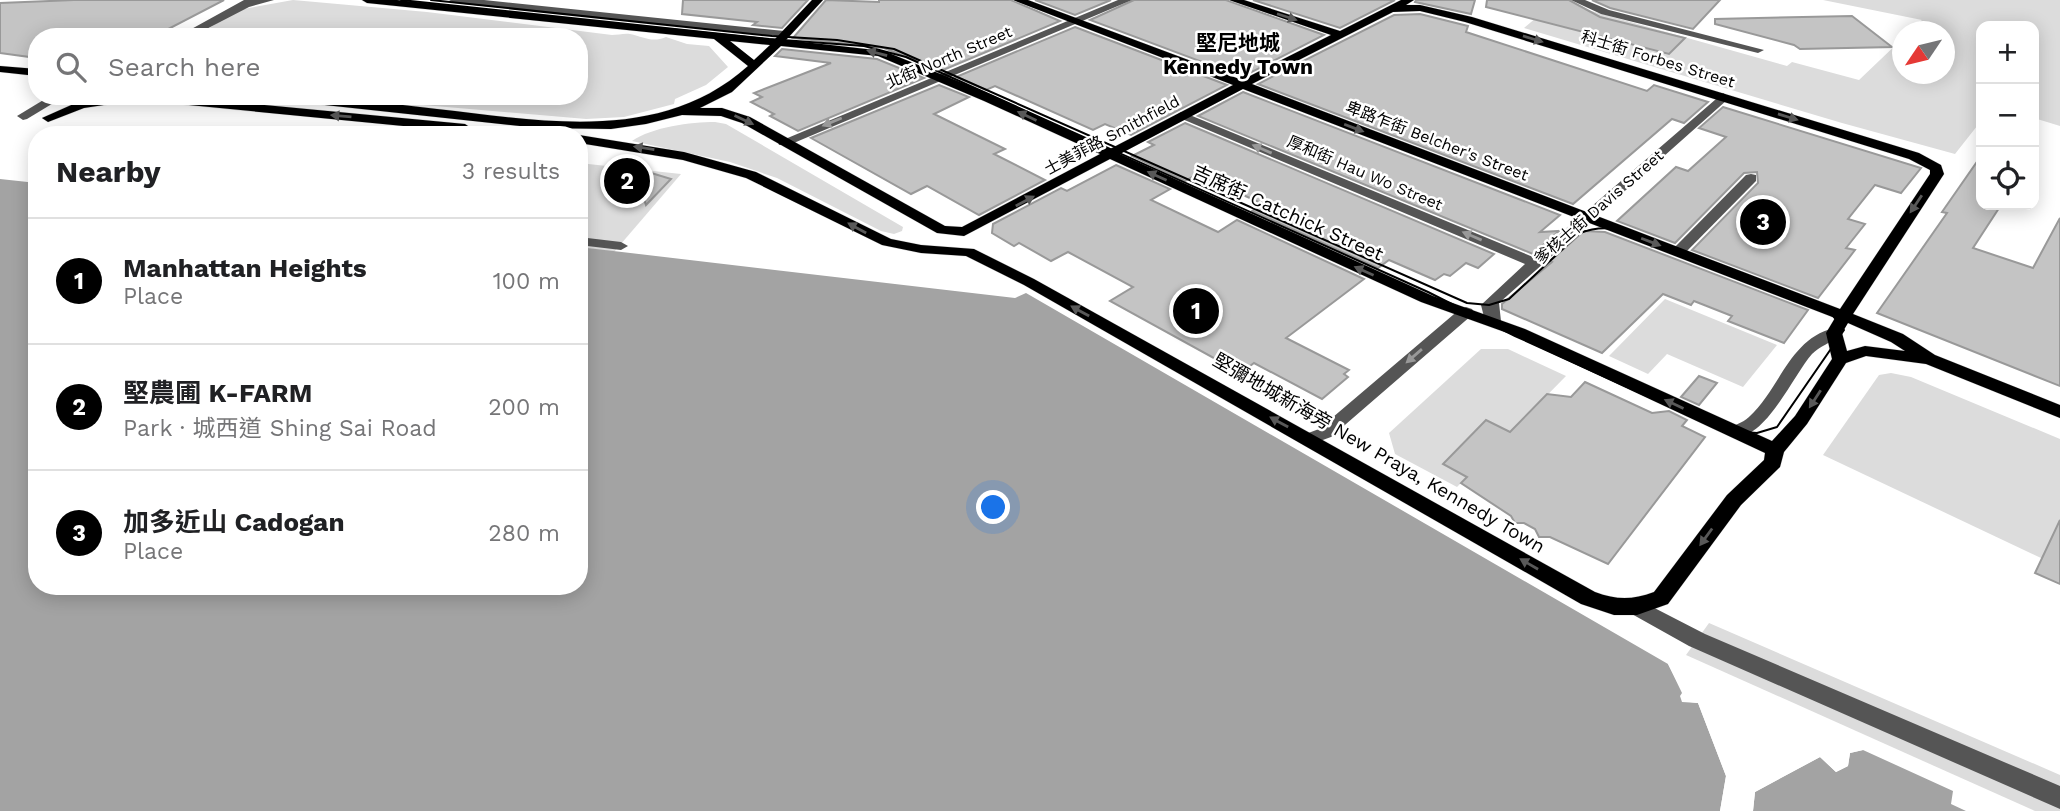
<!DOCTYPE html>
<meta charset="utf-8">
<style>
body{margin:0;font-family:"Work Sans","Noto Sans TC",sans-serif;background:#f6f6f6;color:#202124}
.controls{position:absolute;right:21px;top:21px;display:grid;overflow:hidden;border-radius:14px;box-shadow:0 4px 18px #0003}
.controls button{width:63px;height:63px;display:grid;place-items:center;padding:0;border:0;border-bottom:2px solid #e0e0e0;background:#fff;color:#202124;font:35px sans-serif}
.compass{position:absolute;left:1892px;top:21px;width:63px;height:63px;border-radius:50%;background:#fff;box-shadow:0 4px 18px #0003;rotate:235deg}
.you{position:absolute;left:994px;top:508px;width:24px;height:24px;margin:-18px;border:5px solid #fff;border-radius:50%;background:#1a73e8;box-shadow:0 0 0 10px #1a73e833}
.badge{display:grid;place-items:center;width:46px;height:46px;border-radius:50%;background:#000;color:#fff;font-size:23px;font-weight:700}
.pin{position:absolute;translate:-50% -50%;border:4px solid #fff;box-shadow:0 2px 7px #0006}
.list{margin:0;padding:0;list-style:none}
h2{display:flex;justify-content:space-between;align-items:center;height:91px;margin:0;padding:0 28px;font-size:30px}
h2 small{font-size:23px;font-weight:400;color:#757577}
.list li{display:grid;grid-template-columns:46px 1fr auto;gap:21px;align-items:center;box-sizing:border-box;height:126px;padding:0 28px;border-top:2px solid #e0e0e0}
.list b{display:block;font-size:26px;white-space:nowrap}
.list p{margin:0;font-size:23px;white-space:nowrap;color:#757577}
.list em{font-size:23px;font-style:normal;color:#757577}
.icon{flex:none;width:38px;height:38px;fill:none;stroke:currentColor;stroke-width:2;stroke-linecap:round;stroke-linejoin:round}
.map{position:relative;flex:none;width:2060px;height:811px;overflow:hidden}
.search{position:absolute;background:#fff;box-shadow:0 4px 18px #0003;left:28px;top:28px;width:560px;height:77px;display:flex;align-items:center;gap:18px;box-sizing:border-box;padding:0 24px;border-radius:28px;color:#757577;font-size:26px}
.panel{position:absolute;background:#fff;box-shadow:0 4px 18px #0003;left:28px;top:126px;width:560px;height:469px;border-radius:28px}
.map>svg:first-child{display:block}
.green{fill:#dcdcdc}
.water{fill:#a3a3a3}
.pier{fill:#fff}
.building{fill:#c4c4c4;stroke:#999;stroke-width:2}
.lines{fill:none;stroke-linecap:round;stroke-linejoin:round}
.major-casing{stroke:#dbdbdb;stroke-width:1}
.minor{fill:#555;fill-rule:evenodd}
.major{fill:#000;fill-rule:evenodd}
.tram{stroke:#000;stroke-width:2}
.oneway{fill:#595959}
.oneway2{fill:#999}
.labels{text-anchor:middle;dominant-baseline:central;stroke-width:5;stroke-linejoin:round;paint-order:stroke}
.far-street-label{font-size:16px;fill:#000;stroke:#fff}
.street-label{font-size:19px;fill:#000;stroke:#fff}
.far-district-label{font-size:21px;font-weight:bold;fill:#000;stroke:#fff}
</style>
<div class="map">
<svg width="2060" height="811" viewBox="0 0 2060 811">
<rect width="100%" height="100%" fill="#fff"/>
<!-- green -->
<g class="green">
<path d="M293,0L427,12L612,35C617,35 625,33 630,34C644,37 652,43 666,37L687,44L709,46L728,67L706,85L675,99L674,104L624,117L586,119L319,96H579V37H195L238,10Z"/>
<path d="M1823,0H2060V126L2034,118V26H1981V121L1955,154L1842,123L1524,28L1556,1L1787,66L1792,62L1859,80L1902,39V74H1944V32L1910,31L1922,20Z"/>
<path d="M715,122L726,124L903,227L902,231L894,234L881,231L777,178L730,162L632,141C652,127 691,122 715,122Z"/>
<path d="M579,163L681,174L614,252L579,247Z"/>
<path d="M1665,299L1777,345L1743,387L1667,354L1648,374L1609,356Z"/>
<path d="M1481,349H1508L1566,376L1457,487L1395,454L1389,433Z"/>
<path d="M1891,373L1911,377L2060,439V567L1823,455L1879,375Z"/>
<path d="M1709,623L2060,775V811H2035L1686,655Z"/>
</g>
<!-- water -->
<g class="water">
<path d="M0,179L37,183V586H579V247L1015,298L1026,293L1668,664L1683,693L1682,701L1698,703L1726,776L1720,811H0Z"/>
<path d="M1863,750L1953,791L1951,804L1966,811H1753L1755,792L1820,757L1836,772L1848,766L1850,753Z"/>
</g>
<!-- pier -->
<g class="pier">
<path d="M1668,664H1672L1686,691L1685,698L1701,701L1730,775L1723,811H1720L1726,776L1698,703L1682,702L1680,696L1682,693Z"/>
<path d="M1858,747L1863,750L1850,753L1848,766L1836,772L1820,757L1755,792L1753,811H1749L1753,789L1819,754L1837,768L1845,763L1848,750Z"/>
</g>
<!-- building -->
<g class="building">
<path d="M74,0H224L153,37H37V58L0,53V3Z"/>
<path d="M683,0H808L782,28L753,25L757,22L682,14Z"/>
<path d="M826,0L879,2V0H1011L1060,21L941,71L884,48L793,38Z"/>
<path d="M1035,0H1111L1075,15Z"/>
<path d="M1134,0H1226L1324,35L1242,77L1090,20Z"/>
<path d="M1253,0H1395L1340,28Z"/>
<path d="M1416,0H1475L1471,14L1415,2Z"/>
<path d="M1487,0H1569L1600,17L1685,38L1669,54L1486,7Z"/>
<path d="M1592,0H1720L1693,29L1610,8Z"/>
<path d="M1420,14L1468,26L1466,32L1647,91L1654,85L1708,102L1684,123L1672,119L1573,204L1258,84L1394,15Z"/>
<path d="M1852,16L1892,47L1800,49L1794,45L1715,24V19Z"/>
<path d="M1075,27L1227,85L1131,135L1105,124L1093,130L995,86L986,90L956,77Z"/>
<path d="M782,49L877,59L924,78L798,131L770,116L774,114L751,102L762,97L754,93L831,63L775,56Z"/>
<path d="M939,85L969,97L934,114L1005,149L994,154L1045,180L979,215L927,186L911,194L811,138Z"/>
<path d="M1243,92L1560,215L1540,232L1559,231L1533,254L1198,116Z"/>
<path d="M1723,107L1921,168L1901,193L1875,185L1848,219L1865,224L1846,248L1855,250L1818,298L1692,250L1758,183L1757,172L1744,173L1675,243L1617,221L1676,167L1688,171L1726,137L1699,128Z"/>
<path d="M1185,123L1494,254L1478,268L1466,263L1450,276L1444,274L1435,280L1389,260L1378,268L1252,211L1263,204L1197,174L1185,181L1132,156L1154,145L1148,142Z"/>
<path d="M1981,156V205H2001L1973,248L2033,268L2060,218V386L1877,313L1947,213L1942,212Z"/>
<path d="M1116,165L1170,189L1151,200L1218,232L1237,220L1364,279L1286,338L1349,370L1344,374L1348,377L1322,399L1254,363L1241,373L1110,301L1133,287L1068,252L1051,261L1019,243L1014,246L992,233L993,224L1061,188L1067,191Z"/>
<path d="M648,172L671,179L646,205L636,174Z"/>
<path d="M1584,231L1605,232L1808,310L1784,343L1728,321L1732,316L1694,301L1691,305L1663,294L1602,353L1502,309V304L1552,262L1550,261Z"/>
<path d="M1699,376L1717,383L1699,405L1681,397Z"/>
<path d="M1585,382L1652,413L1669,411L1687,420L1682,426L1705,437L1608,564L1550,537H1539L1535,529L1524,523H1515L1511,516L1461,483L1467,477L1443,464L1486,420L1510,432L1547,394L1571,397Z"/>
<path d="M2060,520V584L2035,573Z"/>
</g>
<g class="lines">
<!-- major casing -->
<g class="major-casing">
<g id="major">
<path d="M362,0H397L775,39L812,0H823L786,40L884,51L992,95L1110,149L1233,85L1013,0H1028L1242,80L1331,35L1229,0H1244L1340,31L1401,0H1414L1406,5H1420L1472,17L1919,153L1941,165L1944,174L1853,314L1903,334L1935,355L2060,405V418L1926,364L1866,356L1846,363L1807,424L1784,452L1780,467L1741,505L1668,604L1637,615H1614L1581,604L1024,285L966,256L921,253L882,245L746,178L683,160L579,143V135L684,152L756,172L891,239L921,245L974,249L1034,279L1595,592C1617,600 1632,600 1654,592L1727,495L1764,460L1765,453L1513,335L1421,302L1110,159L964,236L937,233L742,123L721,116L682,115L646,124L611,129L539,128L269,99L267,96C324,96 380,102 437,109C543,121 661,144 748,66L714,39L367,3ZM1420,11L1465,22L1909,159L1930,170V174L1840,309L1252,84L1393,12ZM730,41L770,45L754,60ZM781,46L878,56L984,101L1100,154L962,227L945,226L750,117L722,108H700L732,92ZM1243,89L1835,318L1826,333L1832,359L1795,416L1772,441L1525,329L1433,296L1120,154ZM1848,323L1891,342L1905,351L1865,346L1847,351L1842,333Z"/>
<path d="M0,66L37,69V76L0,72Z"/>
<path d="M119,96H170L465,124L471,128L465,132L137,100L84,108L48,122L42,118L78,102Z"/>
</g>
</g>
<!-- minor -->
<g class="minor">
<path d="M244,0H274L249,7L191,37H177Z"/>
<path d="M449,0H484L784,31L789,34L784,37L454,3Z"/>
<path d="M1118,0H1132L789,145H779L778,142Z"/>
<path d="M1571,0H1585L1609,10L1764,50L1758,53L1601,14Z"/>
<path d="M1723,93L1729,97L1727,100L1499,303L1501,321L1493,326L1485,321L1481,305L1525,264L1175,116L1181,112L1185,113L1533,257Z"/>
<path d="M50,96H65L27,119L23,120L17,116Z"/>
<path d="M1751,174L1756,175V181L1683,255H1673L1671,252L1673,249L1746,175Z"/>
<path d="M579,237L621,242L628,246L621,250L579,245Z"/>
<path d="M1466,307L1472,309L1474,312L1472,315L1331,437L1309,445L1303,443L1300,439L1303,435L1319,429L1460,309Z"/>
<path d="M1834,328L1840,330L1842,333L1840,336C1831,342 1819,347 1812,354C1793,375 1763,446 1730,436L1727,432C1732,424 1742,424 1749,417C1780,389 1789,339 1834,328Z"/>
<path d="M1637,599L1705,634L2060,786V809L1689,646L1630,613L1626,607L1630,601Z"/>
</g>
<!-- major -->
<use href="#major" class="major"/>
<!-- tram -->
<path class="tram" d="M401,0L769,39L864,46L906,57L1428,292L1515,336L1658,401L1730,431L1757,433L1777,427L1844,330L1833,316L1812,302L1631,232C1613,227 1597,226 1580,233L1509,299L1489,305L1467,303L894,49L837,40L772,36L431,0"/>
</g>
<!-- one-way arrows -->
<defs><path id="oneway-solid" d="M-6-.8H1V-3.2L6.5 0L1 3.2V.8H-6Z" transform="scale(1.75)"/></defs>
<g class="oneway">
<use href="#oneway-solid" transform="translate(1287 17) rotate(18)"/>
<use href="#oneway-solid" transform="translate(1533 39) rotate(17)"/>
<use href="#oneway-solid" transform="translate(877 53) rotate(-165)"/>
<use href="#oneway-solid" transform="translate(341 116) rotate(-175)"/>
<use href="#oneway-solid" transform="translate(1027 116) rotate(-155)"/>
<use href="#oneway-solid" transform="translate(1788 117) rotate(17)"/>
<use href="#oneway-solid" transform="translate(744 120) rotate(25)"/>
<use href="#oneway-solid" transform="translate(1354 128) rotate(21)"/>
<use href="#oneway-solid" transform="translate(644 148) rotate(-171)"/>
<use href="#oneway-solid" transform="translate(1157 176) rotate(-156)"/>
<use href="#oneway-solid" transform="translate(1025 201) rotate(-28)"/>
<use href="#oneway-solid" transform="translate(1916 204) rotate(124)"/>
<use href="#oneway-solid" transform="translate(857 228) rotate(-151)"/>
<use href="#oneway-solid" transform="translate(1651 242) rotate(21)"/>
<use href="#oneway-solid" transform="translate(1364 271) rotate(-156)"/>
<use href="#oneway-solid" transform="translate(1080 311) rotate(-151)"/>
<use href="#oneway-solid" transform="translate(1815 399) rotate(123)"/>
<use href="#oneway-solid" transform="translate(1674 404) rotate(-155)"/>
<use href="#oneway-solid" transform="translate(1279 422) rotate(-151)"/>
<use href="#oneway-solid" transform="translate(1706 537) rotate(126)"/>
<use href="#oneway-solid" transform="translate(1529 564) rotate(-150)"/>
</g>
<g class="oneway2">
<use href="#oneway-solid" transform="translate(832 122) rotate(158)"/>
<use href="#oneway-solid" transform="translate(1262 149) rotate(-157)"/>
<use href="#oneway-solid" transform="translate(1472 236) rotate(-157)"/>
<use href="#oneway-solid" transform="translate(1414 356) rotate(139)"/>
</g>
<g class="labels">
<!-- far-street labels -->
<g class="far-street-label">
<text transform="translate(949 57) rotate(-23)">北街 North Street</text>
<text transform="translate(1658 59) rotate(17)">科士街 Forbes Street</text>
<text transform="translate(1112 135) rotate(-28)">士美菲路 Smithfield</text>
<text transform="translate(1437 141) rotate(21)">卑路乍街 Belcher's Street</text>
<text transform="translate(1365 173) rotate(23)">厚和街 Hau Wo Street</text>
<text transform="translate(1599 207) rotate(-41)">爹核士街 Davis Street</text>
</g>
<!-- street labels -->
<g class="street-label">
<text transform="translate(1288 213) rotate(24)">吉席街 Catchick Street</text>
<text transform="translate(1379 453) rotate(30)">堅彌地城新海旁 New Praya, Kennedy Town</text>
</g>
<!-- far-district labels -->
<g class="far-district-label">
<text x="1238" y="42">堅尼地城<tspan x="1238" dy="24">Kennedy Town</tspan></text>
</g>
</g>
</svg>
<div class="controls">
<button>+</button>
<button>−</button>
<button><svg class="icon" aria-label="locate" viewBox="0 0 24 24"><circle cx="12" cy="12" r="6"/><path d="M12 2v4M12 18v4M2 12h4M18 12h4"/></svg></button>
</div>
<svg class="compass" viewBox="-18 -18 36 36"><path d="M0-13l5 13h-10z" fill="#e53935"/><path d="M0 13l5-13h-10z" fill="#757577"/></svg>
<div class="you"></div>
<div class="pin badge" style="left:1196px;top:311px">1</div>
<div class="pin badge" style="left:627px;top:181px">2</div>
<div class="pin badge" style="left:1763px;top:222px">3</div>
<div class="search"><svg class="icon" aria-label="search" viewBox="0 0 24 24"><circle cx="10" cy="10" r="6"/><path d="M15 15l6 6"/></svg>Search here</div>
<section class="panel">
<h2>Nearby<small>3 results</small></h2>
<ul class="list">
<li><span class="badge">1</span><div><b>Manhattan Heights</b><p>Place</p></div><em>100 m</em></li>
<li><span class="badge">2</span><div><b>堅農圃 K-FARM</b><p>Park · 城西道 Shing Sai Road</p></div><em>200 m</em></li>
<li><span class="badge">3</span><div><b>加多近山 Cadogan</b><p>Place</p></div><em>280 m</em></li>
</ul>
</section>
</div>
